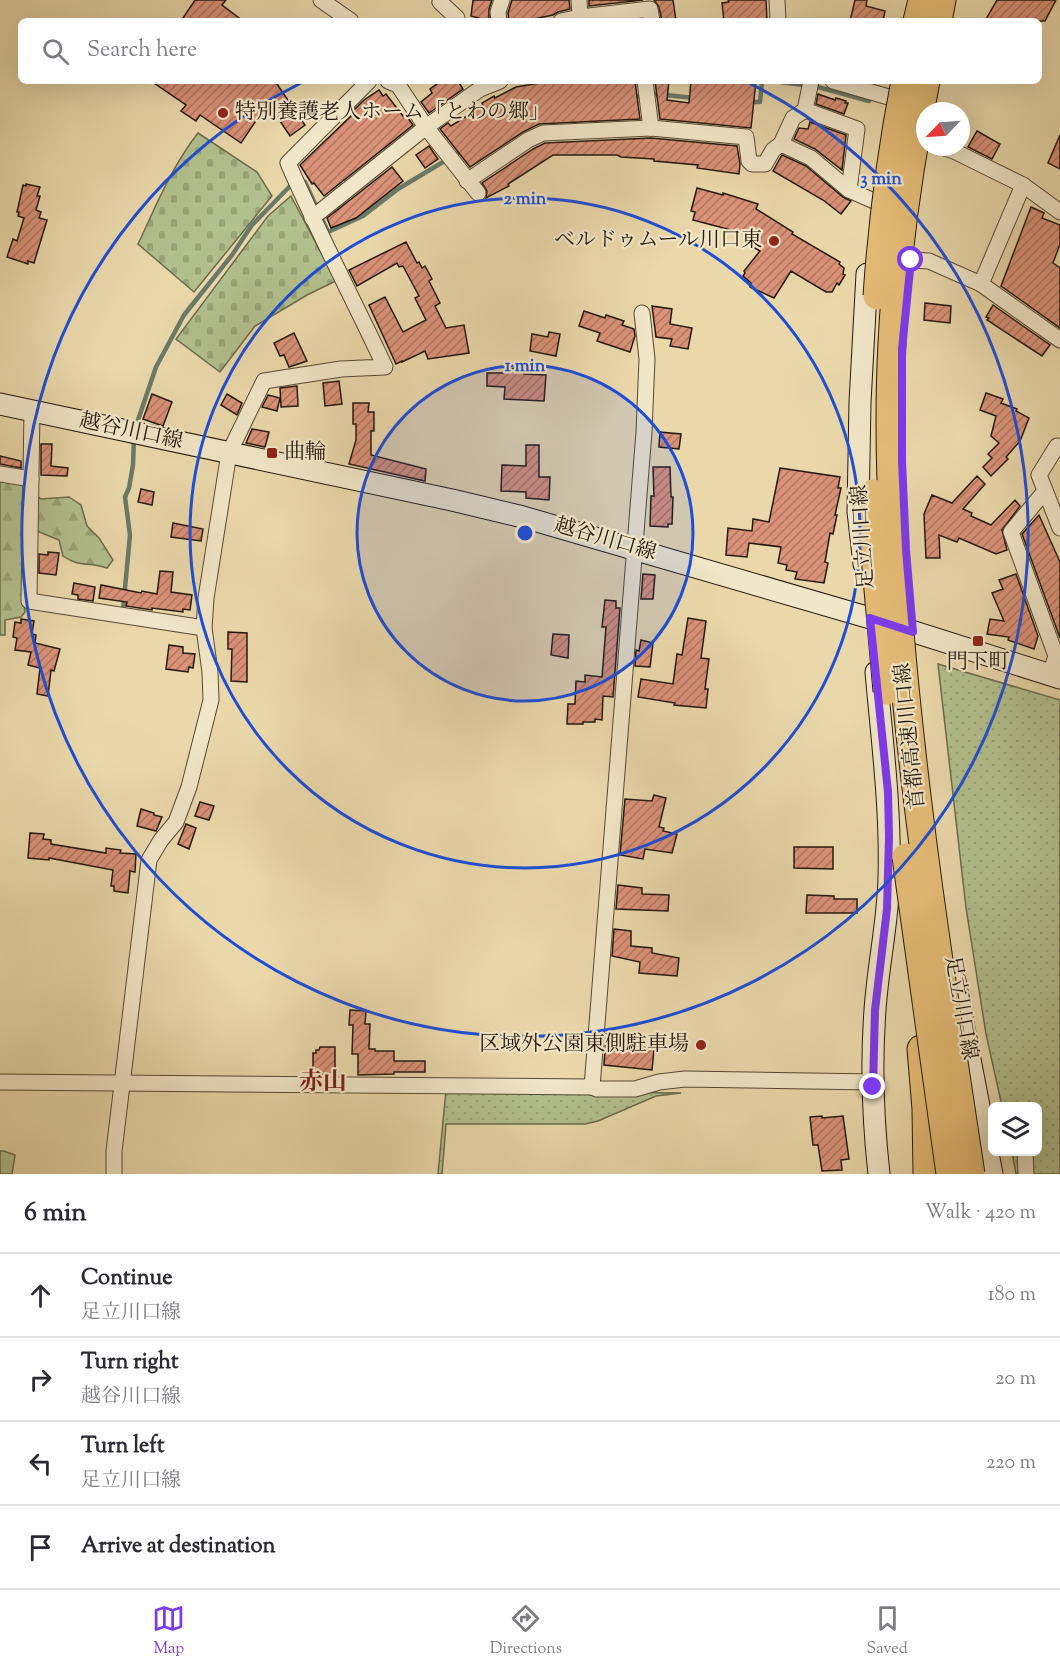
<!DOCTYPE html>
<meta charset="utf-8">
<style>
body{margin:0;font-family:"Sorts Mill Goudy","Noto Serif JP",serif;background:#f2f2f3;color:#2b2b33}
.controls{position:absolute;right:18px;bottom:18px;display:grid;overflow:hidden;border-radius:9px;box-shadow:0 6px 24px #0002}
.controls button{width:54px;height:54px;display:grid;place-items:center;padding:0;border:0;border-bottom:2px solid #e1e1e2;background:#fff;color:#2b2b33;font:30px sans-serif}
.compass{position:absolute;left:916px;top:102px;width:54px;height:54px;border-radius:50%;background:#fff;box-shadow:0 6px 24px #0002;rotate:245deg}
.stop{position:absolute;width:18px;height:18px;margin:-14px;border:4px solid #7c3aed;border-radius:50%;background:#fff}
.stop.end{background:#7c3aed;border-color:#fff;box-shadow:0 2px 6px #0008}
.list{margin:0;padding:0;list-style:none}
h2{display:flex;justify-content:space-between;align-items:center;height:78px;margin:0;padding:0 24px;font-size:26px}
h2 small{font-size:20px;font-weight:400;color:#7c7c81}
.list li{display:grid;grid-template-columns:39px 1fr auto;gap:18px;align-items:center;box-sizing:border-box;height:84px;padding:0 24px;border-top:2px solid #e1e1e2}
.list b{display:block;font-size:22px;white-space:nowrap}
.list p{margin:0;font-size:20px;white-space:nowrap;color:#7c7c81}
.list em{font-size:20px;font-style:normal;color:#7c7c81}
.icon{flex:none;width:33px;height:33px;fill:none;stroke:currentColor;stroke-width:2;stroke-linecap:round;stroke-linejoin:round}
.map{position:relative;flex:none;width:1060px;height:1174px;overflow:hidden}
.search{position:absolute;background:#fff;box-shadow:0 6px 24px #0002;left:18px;right:18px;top:18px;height:66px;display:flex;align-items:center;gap:15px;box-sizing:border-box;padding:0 21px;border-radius:9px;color:#7c7c81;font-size:22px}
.sheet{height:414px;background:#fff}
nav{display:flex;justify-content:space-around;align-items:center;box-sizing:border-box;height:84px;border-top:2px solid #e1e1e2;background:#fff;font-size:16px;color:#7c7c81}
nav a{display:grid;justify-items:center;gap:3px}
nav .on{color:#7c3aed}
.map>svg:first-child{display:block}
.forest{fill:url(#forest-firs);stroke:#6b6c4d;stroke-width:1.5}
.cemetery{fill:url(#cemetery-stones);stroke:#6b6c4d;stroke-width:1.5}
.park{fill:url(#park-dots);stroke:#6b6c4d;stroke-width:1.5}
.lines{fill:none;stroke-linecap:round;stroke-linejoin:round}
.stream{stroke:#6a7a68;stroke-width:4.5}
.building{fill:url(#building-hatch);stroke:#24190d;stroke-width:1.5}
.minor-casing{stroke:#564934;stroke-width:17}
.secondary-casing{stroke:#24190d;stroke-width:23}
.motorway-casing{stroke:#24190d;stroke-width:29}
.minor{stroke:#f1e6c8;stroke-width:15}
.secondary{stroke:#f1e6c8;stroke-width:21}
.motorway{stroke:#e5bc76;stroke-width:27}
.motorway-bridge-casing{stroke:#24190d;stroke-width:29;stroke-linecap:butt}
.motorway-bridge{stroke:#e5bc76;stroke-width:27}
.route{stroke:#7c3aed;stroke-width:8}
.ring{fill:none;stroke:#1d4ed8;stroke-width:3}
.poi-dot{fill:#8f2418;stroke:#f1e6c8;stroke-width:2}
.labels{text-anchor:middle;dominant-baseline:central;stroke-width:4.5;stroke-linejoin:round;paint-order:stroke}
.poi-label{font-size:21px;fill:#24190d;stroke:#f1e6c8;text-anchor:start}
.street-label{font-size:21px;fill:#24190d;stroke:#f1e6c8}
.quarter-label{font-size:24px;font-weight:bold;fill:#7a1f14;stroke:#f1e6c8}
.centre{fill:#1d4ed8;stroke:#f1e6c8;stroke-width:3}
.ring-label{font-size:18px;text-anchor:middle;font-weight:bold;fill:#1d4ed8;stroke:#f1e6c8;stroke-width:4.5;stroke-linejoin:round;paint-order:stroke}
</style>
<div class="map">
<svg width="1060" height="1174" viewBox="0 0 1060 1174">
<defs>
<pattern id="forest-firs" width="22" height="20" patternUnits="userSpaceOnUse" patternTransform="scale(1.5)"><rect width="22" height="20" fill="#b2c08d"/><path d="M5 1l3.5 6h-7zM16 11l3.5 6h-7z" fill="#99a478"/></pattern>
<pattern id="cemetery-stones" width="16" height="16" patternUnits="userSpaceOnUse" patternTransform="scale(1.5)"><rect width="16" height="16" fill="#b2c08d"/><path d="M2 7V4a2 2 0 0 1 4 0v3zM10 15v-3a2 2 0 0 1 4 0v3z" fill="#99a478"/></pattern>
<pattern id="park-dots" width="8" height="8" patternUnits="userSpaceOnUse" patternTransform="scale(1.5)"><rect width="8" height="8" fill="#b2c08d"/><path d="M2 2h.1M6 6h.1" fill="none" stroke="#99a478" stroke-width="1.8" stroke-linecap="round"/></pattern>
<pattern id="building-hatch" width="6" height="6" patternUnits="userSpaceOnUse" patternTransform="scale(1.5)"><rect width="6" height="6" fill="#da9278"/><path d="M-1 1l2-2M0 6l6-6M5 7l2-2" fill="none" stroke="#b17661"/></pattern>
</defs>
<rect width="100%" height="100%" fill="#ead8ab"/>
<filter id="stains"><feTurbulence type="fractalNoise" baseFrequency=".00333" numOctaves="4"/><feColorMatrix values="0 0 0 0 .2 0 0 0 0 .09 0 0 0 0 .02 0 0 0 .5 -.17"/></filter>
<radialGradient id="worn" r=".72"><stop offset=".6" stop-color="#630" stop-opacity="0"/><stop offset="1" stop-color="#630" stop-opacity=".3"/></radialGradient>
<!-- forest -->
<g class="forest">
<path d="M0,477L21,482L41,499L69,497L81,505L87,526L99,538L113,560L107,568C88,561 80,568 63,556L59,540L37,531L23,595L25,612L21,617L5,620V635H0Z"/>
<path d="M0,1151H4L15,1155L12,1174H0Z"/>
</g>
<!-- cemetery -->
<g class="cemetery">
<path d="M198,133L257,172L272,196L194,292L138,244C156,206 172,166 198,133Z"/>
<path d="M291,196L336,281L307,295L255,326L220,372L176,339L268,216Z"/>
</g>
<!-- park -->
<g class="park">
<path d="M938,664L1060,700V1174H1016L1012,1152H1038V1106H1002L986,1034L966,908Z"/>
<path d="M446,1090L681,1093L656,1096L598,1121L585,1124H446L442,1174H438Z"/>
</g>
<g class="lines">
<!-- stream -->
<g class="stream">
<path d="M773,81L818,87L869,101"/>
<path d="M631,98L656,94L694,98"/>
<path d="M747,102H760L762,81"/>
<path d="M305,182L328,232L363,216L398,189L463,150"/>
<path d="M136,426L156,367L184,315L232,255L252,225L294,182"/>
<path d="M123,609L130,535L125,497L129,488L133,465L134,438"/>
</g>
</g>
<!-- building -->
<g class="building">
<path d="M195,0H226L222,5L243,21H181Z"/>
<path d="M473,0H492L489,9V21L471,16Z"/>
<path d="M512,0H569L570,9L558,12L553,15L524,21H509L508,13Z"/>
<path d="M589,0H643L589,6Z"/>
<path d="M654,0H673L676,21H662L659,7Z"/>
<path d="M728,0H766L767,21H724L722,3L729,2Z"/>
<path d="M855,0H867L866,6L885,11L883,21H850Z"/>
<path d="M997,0H1056L1045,21H985Z"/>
<path d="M151,81H273L277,84L305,125L290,136L268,103L241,143L200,115L196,121L181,111L186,105Z"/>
<path d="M441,81H458L463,89L429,113L421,102L432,93L430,89Z"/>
<path d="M551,81H635L640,119L539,124L523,132L470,167L440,129L448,123L451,126L483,106L482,103L494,96L495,98L516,87Z"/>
<path d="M655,81H669L667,100L689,103L691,81H756L751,128L660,119Z"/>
<path d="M379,90L383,96L386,94L403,116L405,114L413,125L324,196L314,183L312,184L300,165L355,112L354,110L364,100Z"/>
<path d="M818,94L835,100L836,98L846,101L845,103H848L844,114L816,104Z"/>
<path d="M810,122L846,135L842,170L815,149L794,139L799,128L808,129Z"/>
<path d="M977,131L1000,144L992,159L968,147Z"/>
<path d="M1060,135V169L1048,163Z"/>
<path d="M651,138L737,146L740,164L739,174L697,168L698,165L654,161V159L621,157L617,155H553L508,184L509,186L486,198L487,191L482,183L533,149L545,143Z"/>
<path d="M429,146L438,159L425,168L416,155Z"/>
<path d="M782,155L806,166L843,197L851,201L841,214L823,200L773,171Z"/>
<path d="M392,167L403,181L356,218L331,228L327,218Z"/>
<path d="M26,184L40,187L37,196H40L36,210L41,212L39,218L47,220L34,263L28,261V264L7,257L13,239L17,241L24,218L18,216L19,212H17L23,185L26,186Z"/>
<path d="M697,188L723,195V193L758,204L756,209L793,232L792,234L840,262L839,264L844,268L843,274L845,275L839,285L837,283L832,292H826L791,271L774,298L750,287L751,283L743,276L745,273L744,271L760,251L746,243L744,237L746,234L693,220L695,212L691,211Z"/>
<path d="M1031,207L1044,213L1042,218L1060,225V244L1053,263L1060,268V328L1001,286Z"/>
<path d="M406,242L417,263L419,262L422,268L425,266L432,279L429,281L440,303L435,306L446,328L464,325L469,353L428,359L425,351L402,362V361L396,364L369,305L385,297L403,332L426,320L415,298L419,296L403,266L399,267L397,263L357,286L349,270Z"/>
<path d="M925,303L951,306L950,323L924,320Z"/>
<path d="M993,305L1050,345L1042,356L987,320L989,318L986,317Z"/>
<path d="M652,306L672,309L670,324L692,328L688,349L670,346L672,339L656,337Z"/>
<path d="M584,311L605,318L606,315L624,321L622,325L634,329L635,336L630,352L597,341L600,333L579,326Z"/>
<path d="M549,332L560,334L556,356L530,351L532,334L548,337Z"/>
<path d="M294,333L307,361L289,367L284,355L280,356L274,343Z"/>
<path d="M504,368L525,369L524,374L546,375L544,401L504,399L505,387L487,386V373H504Z"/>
<path d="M339,381L342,404L325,406L323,383Z"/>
<path d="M297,386L298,406L281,407L280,388Z"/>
<path d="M986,393L1003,399L1001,403L1017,409L1016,411L1029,418L1020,441L1006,457L1008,459L991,476L983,467L992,458L988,454L999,443L991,436L996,416L980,410Z"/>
<path d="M152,394L172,402L163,426L143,419Z"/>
<path d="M227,394L242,403L237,415L221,405Z"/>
<path d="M268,395L280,398L277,411L262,407Z"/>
<path d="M353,403H369L368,412H374V431H371V455L426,469L425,481L349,464L356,440V424H353Z"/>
<path d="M252,429L269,432L265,447L246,443Z"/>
<path d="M660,432L681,434L679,449L659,447Z"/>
<path d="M41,444H52L51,466L68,468L67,476L41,475Z"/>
<path d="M526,445H539V477H550L549,500L526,498V492L501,491L502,465L526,466Z"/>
<path d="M0,456L21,461V468L0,464Z"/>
<path d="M653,467H670L671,497H673L672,524H668V527L650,526L651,496H654Z"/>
<path d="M780,468L840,477L838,488H841L835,515H837L833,534L830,533L825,562L828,563L824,583L795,579L797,572L786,570L787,565L778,563L781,547L749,543L747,557L726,555L728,528L752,531L753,519L769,522Z"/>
<path d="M977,476L985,484L963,509L972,513L971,516L991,525L1015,500L1020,506L1002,530L1007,550L996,554L959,538L957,542L939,535L940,558H926L924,514L932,495L952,503Z"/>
<path d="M141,489L154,492L152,505L138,502Z"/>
<path d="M1039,515L1060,562V638L1022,534Z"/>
<path d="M173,523L203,529L201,541L171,537Z"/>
<path d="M48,552L59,553L56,575L39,573V554L48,555Z"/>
<path d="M160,571L173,572L171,592L192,595L190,610L183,609V612L152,608V610L126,606L127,602L99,598L101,585L141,593L142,591L157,594Z"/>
<path d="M643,574L655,575L653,599H641Z"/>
<path d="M1016,574L1038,636L1034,649L1008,640L1009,637L987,634L990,619L1004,621L992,593L1003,589L999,580Z"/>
<path d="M74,583L95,587L93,601L78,599V595L72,594Z"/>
<path d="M605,600L616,601V608H620L613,697L603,696L602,720L595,719V722H583V724H567L568,704H575L576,681L585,682V675L602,677L606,627H602Z"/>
<path d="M688,618L706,621L701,658L709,659L705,689H708L706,708L674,705L675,703L638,697L641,679L673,684L677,654L682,655Z"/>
<path d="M21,619L34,621L32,634L36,635L35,643L60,649L54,671L51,670L48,696L37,694L40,668L28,665L31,652L15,650L17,638L13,637L15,622L21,623Z"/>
<path d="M228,632L247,633V682L231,681L232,649H228Z"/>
<path d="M553,634L569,635L568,658L551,655Z"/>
<path d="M641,640L653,643L650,667L635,666L636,650L639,651Z"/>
<path d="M169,645L183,647V653L195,654L193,668L189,667L188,672L166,669Z"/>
<path d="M654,795L666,798L659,827L664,828L663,831L677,834L672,853L645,849L643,859L620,855L625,799L652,801Z"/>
<path d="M200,802L214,806L209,820L195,816Z"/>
<path d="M141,809L154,813V815L162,817L156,831L137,826Z"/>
<path d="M186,824L196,828L189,849L178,844Z"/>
<path d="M30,833L44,834L43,839L51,840V844L106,853V848L121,850L120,853L136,854L135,872L130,871L128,893L114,891V886H111L113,870L49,858V860L28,858Z"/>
<path d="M794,847H833V869L794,868Z"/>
<path d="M618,885L642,888V894L669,895L668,911L616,909Z"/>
<path d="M807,895L834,896V899H857V913H806Z"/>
<path d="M614,929L631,931V946L652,948V953L679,958L677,976L639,973L640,962L612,956Z"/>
<path d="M350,1010L366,1011L365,1024H370L369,1049H375V1051H394V1061H425V1072H394V1074L358,1075V1054H352L353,1025H349Z"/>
<path d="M606,1034L616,1035L615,1042L654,1049L652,1070L604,1065Z"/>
<path d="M320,1047H335V1073L313,1075V1053H316V1050H319Z"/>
<path d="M822,1116V1118L843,1116L849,1159L841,1160L842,1170L822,1171L818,1145H813L810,1117Z"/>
</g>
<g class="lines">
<!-- minor casing -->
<g class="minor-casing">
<g id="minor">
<path d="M321,0L351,21"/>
<path d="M441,0L440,2L457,18L454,21"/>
<path d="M579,0L580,17"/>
<path d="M777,0L778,21"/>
<path d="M499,21L498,12L502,0"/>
<path d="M561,21L580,17L650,9L652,21"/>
<path d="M388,81L398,85L426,127L478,193"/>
<path d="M645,81L651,128"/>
<path d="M811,81L805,110L793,118L781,144L811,158L849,190L874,201"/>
<path d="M833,81L892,98"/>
<path d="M805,110L857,129L849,190"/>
<path d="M941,147L954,151L1023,185L1060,212"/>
<path d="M467,181L528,140L543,133L651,128L746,137L749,161L752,164H765L773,150L781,144"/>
<path d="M312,218L426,127L480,89L500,81"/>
<path d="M911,260L929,261L981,284L1060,340"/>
<path d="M981,284L1023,185"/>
<path d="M32,411L29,601L204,628"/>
<path d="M1057,446L1039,475L1060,528"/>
<path d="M0,474L31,479"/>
<path d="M1045,491L1011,532L1056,656L1050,675"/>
<path d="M0,1082L592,1087L644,432L647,359L642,313"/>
<path d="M592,1087L597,1089H635L659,1082L685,1079L873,1082"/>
<path d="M1025,1152L1026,1174"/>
<path d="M114,1174V1151L149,860L161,840L176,822L189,787L211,700L210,672L204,628L206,598L229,453L264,381L341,369L385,367C353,299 318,232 288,163L369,81"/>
</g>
</g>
<!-- secondary casing -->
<g class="secondary-casing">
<g id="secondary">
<path d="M0,404L452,500L523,517L870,618L1060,678"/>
<path d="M864,564L858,512L860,402L867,274"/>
<path d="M876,672C882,741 891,809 889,878C888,922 878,965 875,1010C871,1064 873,1120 879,1174"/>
<path d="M955,981L992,1174"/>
</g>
</g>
<!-- motorway casing -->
<g class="motorway-casing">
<g id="motorway">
<path d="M917,21L922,0"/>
<path d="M938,21L942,0"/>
<path d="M921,1049L926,1109L927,1174"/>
</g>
</g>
<!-- minor -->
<use href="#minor" class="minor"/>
<!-- secondary -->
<use href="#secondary" class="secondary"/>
<!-- motorway -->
<use href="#motorway" class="motorway"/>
<!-- motorway-bridge casing -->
<g class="motorway-bridge-casing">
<g id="motorway-bridge">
<path d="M926,81C909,167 896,256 892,344C887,436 892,528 899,620C914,806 943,990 971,1174"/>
<path d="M877,296C882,223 891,152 905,81"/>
<path d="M873,493L875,556L887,691"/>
<path d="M906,857L950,1174"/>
</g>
</g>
<!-- motorway-bridge -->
<use href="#motorway-bridge" class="motorway-bridge"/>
</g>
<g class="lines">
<!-- route -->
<path class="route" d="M873,1087L875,1010L887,909L889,837L888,792L870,618L913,632L906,550L902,461V349L911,260"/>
</g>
<!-- distance rings -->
<circle cx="525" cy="533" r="168" fill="#1d4ed8" fill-opacity=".12"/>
<g class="ring">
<circle cx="525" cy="533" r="168"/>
<circle cx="525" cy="533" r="335"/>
<path d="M749 83A503 503 0 1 1 301 83"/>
</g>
<!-- markers -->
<g class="poi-dot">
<circle cx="223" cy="113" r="6"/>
<circle cx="774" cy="241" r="6"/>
<rect x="266" y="447" width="12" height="12" rx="3"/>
<rect x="972" y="635" width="12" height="12" rx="3"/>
<circle cx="701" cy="1045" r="6"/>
</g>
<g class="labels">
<!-- poi labels -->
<g class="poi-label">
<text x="235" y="113">特別養護老人ホーム「とわの郷」</text>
<text x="762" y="241" text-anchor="end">ベルドゥムール川口東</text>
<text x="284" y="453">曲輪</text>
<text x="978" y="663" text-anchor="middle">門下町</text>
<text x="689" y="1045" text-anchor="end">区域外公園東側駐車場</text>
</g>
<!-- street labels -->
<g class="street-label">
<text transform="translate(131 432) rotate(12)">越谷川口線</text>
<text transform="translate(864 537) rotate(-94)">足立川口線</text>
<text transform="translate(605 540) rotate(16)">越谷川口線</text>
<text transform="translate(911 736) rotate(-96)">首都高速川口線</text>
<text transform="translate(960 1008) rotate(80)">足立川口線</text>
</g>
<!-- quarter labels -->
<g class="quarter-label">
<text x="323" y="1083">赤山</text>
</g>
</g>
<circle cx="525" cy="533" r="9" class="centre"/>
<g class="ring-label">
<text x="881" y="184">3 min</text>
<text x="525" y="204">2 min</text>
<text x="525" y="371">1 min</text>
</g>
<rect width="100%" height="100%" filter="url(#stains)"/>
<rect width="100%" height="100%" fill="url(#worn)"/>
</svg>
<div class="controls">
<button><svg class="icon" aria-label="layers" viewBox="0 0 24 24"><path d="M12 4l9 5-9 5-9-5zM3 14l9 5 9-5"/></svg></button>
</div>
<svg class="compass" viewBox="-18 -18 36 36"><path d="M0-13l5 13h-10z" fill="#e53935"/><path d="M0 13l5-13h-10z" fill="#7c7c81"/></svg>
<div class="stop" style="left:911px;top:260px"></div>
<div class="stop end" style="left:873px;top:1087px"></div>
<div class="search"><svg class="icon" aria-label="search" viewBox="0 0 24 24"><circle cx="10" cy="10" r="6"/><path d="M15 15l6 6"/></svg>Search here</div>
</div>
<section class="sheet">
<h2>6 min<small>Walk · 420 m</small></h2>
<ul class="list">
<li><svg class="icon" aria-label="ahead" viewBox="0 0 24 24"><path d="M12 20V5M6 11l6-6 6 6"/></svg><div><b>Continue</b><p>足立川口線</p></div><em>180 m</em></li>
<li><svg class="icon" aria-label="right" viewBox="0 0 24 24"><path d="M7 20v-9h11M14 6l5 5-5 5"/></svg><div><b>Turn right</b><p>越谷川口線</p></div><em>20 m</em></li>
<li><svg class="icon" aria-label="left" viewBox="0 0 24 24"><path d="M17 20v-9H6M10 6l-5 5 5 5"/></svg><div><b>Turn left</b><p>足立川口線</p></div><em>220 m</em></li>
<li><svg class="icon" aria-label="arrive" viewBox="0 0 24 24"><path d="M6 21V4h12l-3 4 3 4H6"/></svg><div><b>Arrive at destination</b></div></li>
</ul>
</section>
<nav>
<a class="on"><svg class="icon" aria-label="map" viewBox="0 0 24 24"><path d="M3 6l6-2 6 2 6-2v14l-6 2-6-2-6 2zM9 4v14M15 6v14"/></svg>Map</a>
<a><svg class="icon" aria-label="directions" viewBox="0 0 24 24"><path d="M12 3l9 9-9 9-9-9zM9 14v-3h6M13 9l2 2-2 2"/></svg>Directions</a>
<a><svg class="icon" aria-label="saved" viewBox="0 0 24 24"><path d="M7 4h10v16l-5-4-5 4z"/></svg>Saved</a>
</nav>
